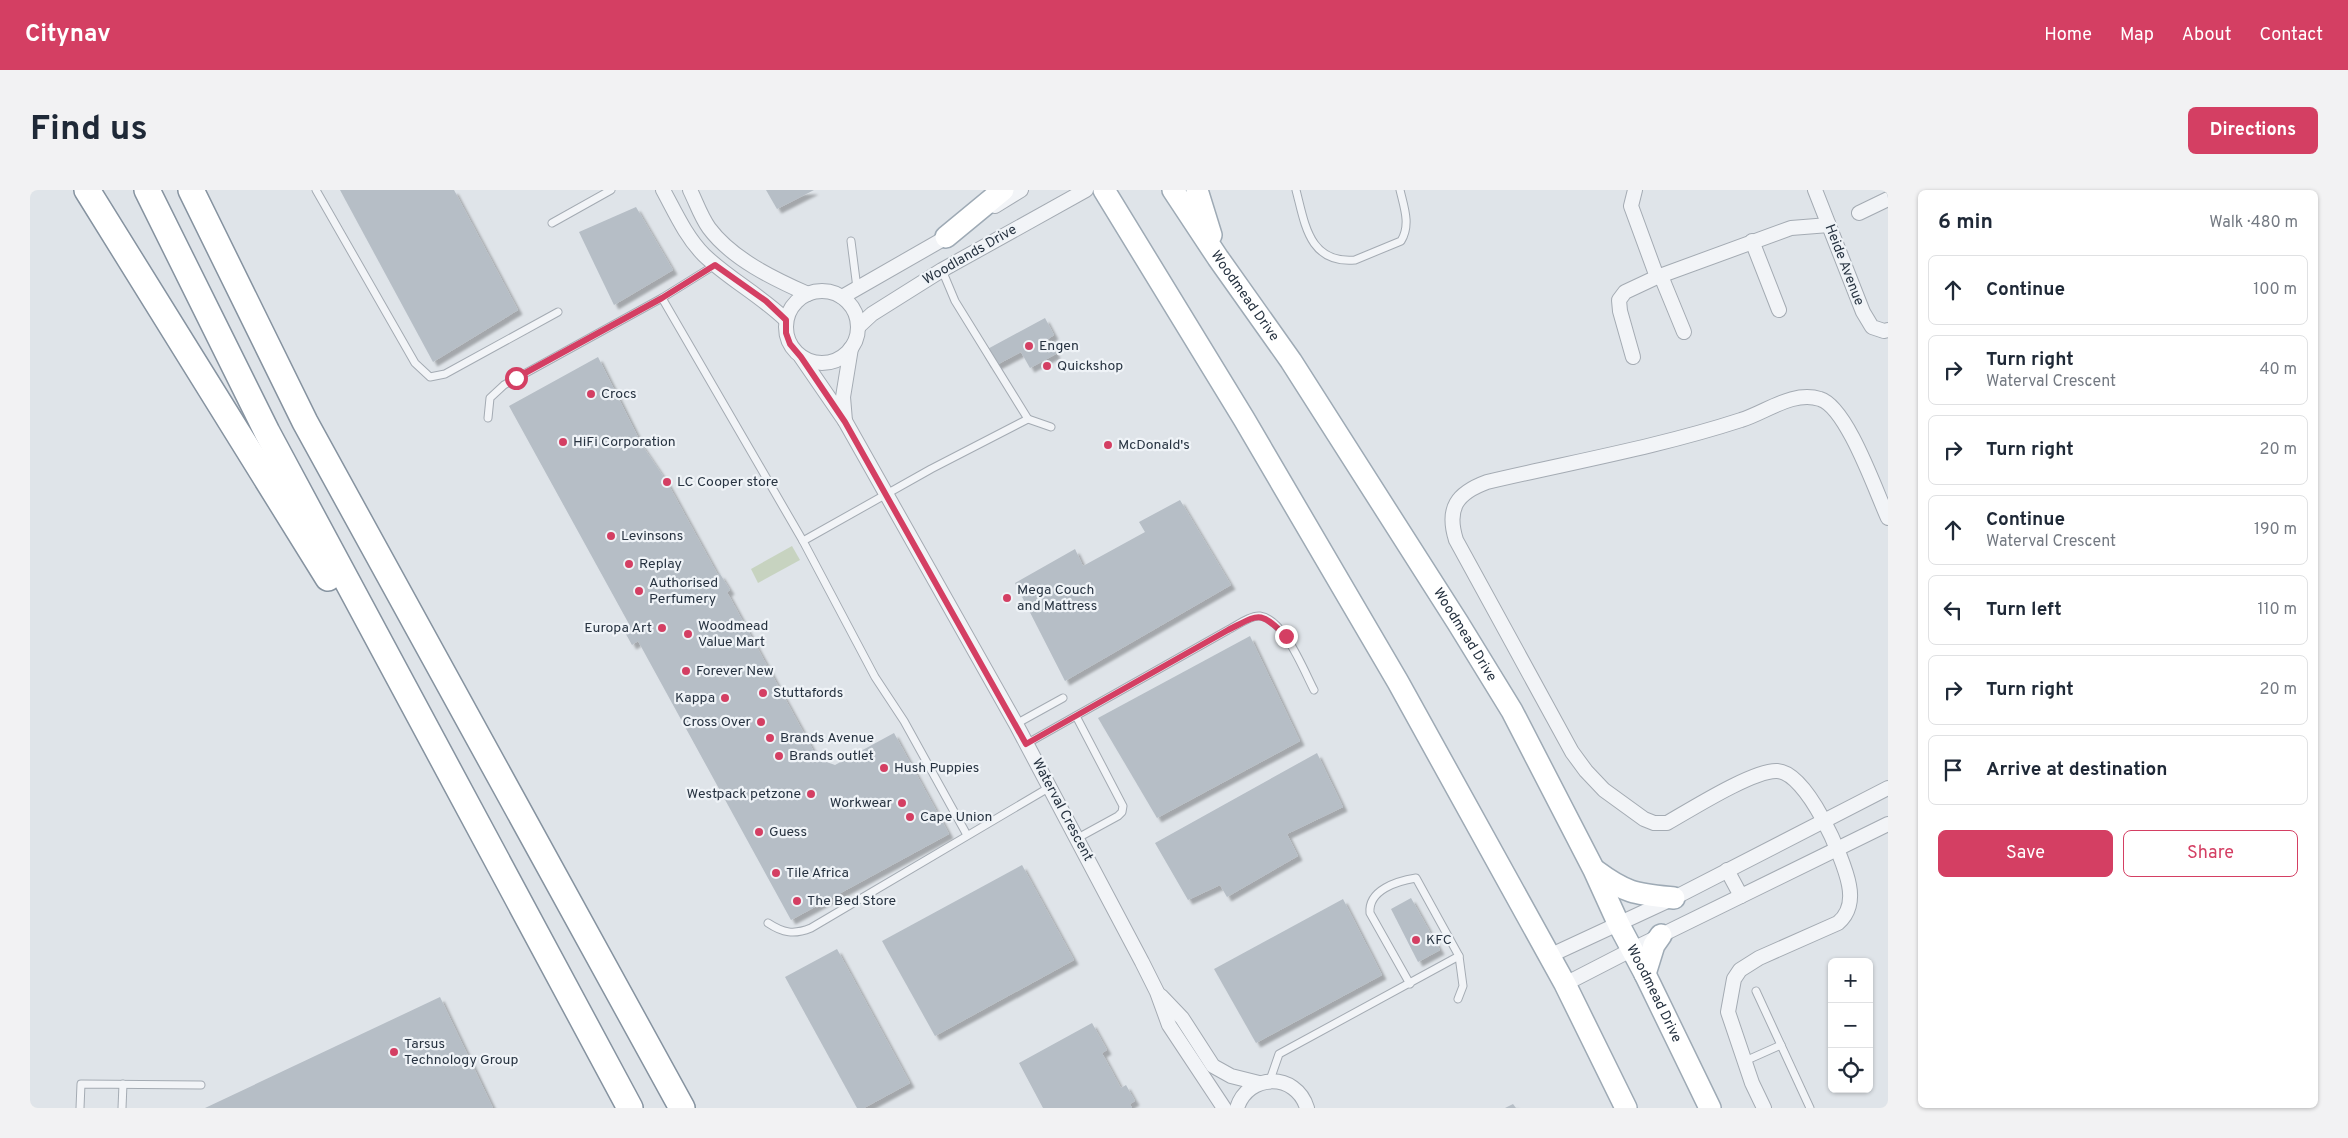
<!DOCTYPE html>
<meta charset="utf-8">
<style>
body{margin:0;font-family:Overpass,sans-serif;background:#f2f2f3;color:#1f2937}
.controls{position:absolute;right:15px;bottom:15px;display:grid;overflow:hidden;border-radius:8px;box-shadow:0 1px 4px #0004}
.controls button{width:45px;height:45px;display:grid;place-items:center;padding:0;border:0;border-bottom:1px solid #e0e1e3;background:#fff;color:#1f2937;font:25px sans-serif}
.stop{position:absolute;width:15px;height:15px;margin:-11px;border:4px solid #d43f63;border-radius:50%;background:#fff}
.stop.end{background:#d43f63;border-color:#fff;box-shadow:0 1px 5px #0008}
.list{margin:0;padding:0;list-style:none}
h2{display:flex;justify-content:space-between;align-items:center;height:65px;margin:0;padding:0 20px;font-size:21px}
h2 small{font-size:16px;font-weight:400;color:#747a83}
.list li{display:grid;grid-template-columns:32px 1fr auto;gap:15px;align-items:center;box-sizing:border-box;height:70px;margin:0 10px 10px;padding:0 10px;border:1px solid #e0e1e3;border-radius:8px}
.list b{display:block;font-size:19px;white-space:nowrap}
.list p{margin:0;font-size:16px;white-space:nowrap;color:#747a83}
.list em{font-size:16px;font-style:normal;color:#747a83}
.actions{display:flex;gap:10px;padding:15px 20px}
.actions a{flex:1;padding:11px 0;border:1px solid #d43f63;border-radius:8px;text-align:center;font-size:18px;color:#d43f63}
.actions .main{background:#d43f63;color:#fff}
.icon{flex:none;width:28px;height:28px;fill:none;stroke:currentColor;stroke-width:2;stroke-linecap:round;stroke-linejoin:round}
.map{position:relative;flex:none;width:1858px;height:918px;overflow:hidden;border-radius:8px}
header{display:flex;align-items:center;gap:30px;box-sizing:border-box;height:70px;padding:0 25px;background:#d43f63;color:#fff}
header strong{font-size:24px}
nav{display:flex;gap:28px;margin-inline-start:auto;font-size:18px}
.intro{display:flex;align-items:center;justify-content:space-between;box-sizing:border-box;height:120px;padding:0 30px}
h1{margin:0;font-size:35px}
.button{padding:12px 22px;border-radius:8px;background:#d43f63;color:#fff;font-size:18px;font-weight:700}
main{display:flex;gap:30px;padding:0 30px}
aside{flex:1;background:#fff;border-radius:8px;box-shadow:0 1px 4px #0004}
.map>svg:first-child{display:block}
.green{fill:#c7d3c0}
.building{fill:#b6bec6;filter:url(#shadow)}
.lines{fill:none;stroke-linecap:round;stroke-linejoin:round}
.lane-casing{stroke:#a4abb3;stroke-width:9}
.street-casing{stroke:#a4abb3;stroke-width:16}
.primary-casing{stroke:#9eaab5;stroke-width:24}
.highway-casing{stroke:#8693a0;stroke-width:28}
.lane{stroke:#f2f4f7;stroke-width:7}
.street{stroke:#f2f4f7;stroke-width:14}
.primary{stroke:#fff;stroke-width:21}
.highway{stroke:#fff;stroke-width:25}
.route{stroke:#d43f63;stroke-width:6}
.poi-dot{fill:#d43f63;stroke:#eff3f7;stroke-width:2}
.labels{text-anchor:middle;dominant-baseline:central;stroke-width:4.5;stroke-linejoin:round;paint-order:stroke}
.street-label{font-size:14px;fill:#273341;stroke:#eff3f7}
.poi-label{font-size:14px;fill:#273341;stroke:#eff3f7;text-anchor:start}
</style>
<header>
<strong>Citynav</strong>
<nav><a>Home</a><a>Map</a><a>About</a><a>Contact</a></nav>
</header>
<div class="intro"><h1>Find us</h1><a class="button">Directions</a></div>
<main>
<div class="map">
<svg width="1858" height="918" viewBox="0 0 1858 918">
<defs>
<filter id="shadow"><feDropShadow dx="4.5" dy="4.5" stdDeviation="1" flood-color="#0004"/></filter>
</defs>
<rect width="100%" height="100%" fill="#dfe4e9"/>
<!-- green -->
<path class="green" d="M762,356L770,370L728,393L721,379Z"/>
<!-- building -->
<g class="building">
<path d="M310,0H424L488,120L403,172Z"/>
<path d="M736,0H784L747,19Z"/>
<path d="M606,17L643,80L584,115L549,42Z"/>
<path d="M1015,128L1024,145L1018,149L1026,164L1000,178L991,162L961,178L952,162Z"/>
<path d="M568,167L612,255L637,292L688,385L690,384L700,400L697,402L788,569L805,575L864,543L919,644L761,730L608,451L602,455L592,437L599,434L479,216Z"/>
<path d="M1150,310L1201,395L1035,491L985,393L1045,359L1053,376L1115,342L1109,332Z"/>
<path d="M1220,446L1270,551L1127,628L1068,528Z"/>
<path d="M1287,563L1313,617L1257,644L1268,666L1197,707L1190,695L1158,710L1125,653Z"/>
<path d="M992,675L1044,770L905,846L852,751Z"/>
<path d="M1381,708L1410,760L1388,772L1361,719Z"/>
<path d="M1313,709L1352,785L1226,853L1184,779Z"/>
<path d="M807,759L880,893L834,918H827L755,787Z"/>
<path d="M410,807L463,918H175Z"/>
<path d="M1062,833L1077,860L1072,863L1091,898L1096,895L1105,911L1100,914L1102,918H1013L989,873Z"/>
<path d="M1483,914L1486,918H1475Z"/>
</g>
<g class="lines">
<!-- lane casing -->
<g class="lane-casing">
<g id="lane">
<path d="M286,0L385,173L400,187L415,184L528,122"/>
<path d="M1266,0C1275,34 1279,74 1325,70L1371,51C1381,35 1374,17 1370,0"/>
<path d="M522,33L581,0"/>
<path d="M821,51L827,98"/>
<path d="M685,75L632,108L773,351"/>
<path d="M912,80L925,111L998,229"/>
<path d="M458,228L460,208L474,195L632,108"/>
<path d="M986,534L1033,508"/>
<path d="M996,554L1198,440C1206,436 1221,425 1230,426C1254,429 1274,481 1284,500"/>
<path d="M937,645L874,531L845,487L773,351L901,279L998,229L1021,237"/>
<path d="M1046,649L1088,626L1092,622L1093,616L1046,526"/>
<path d="M738,733C753,743 764,745 781,738L1020,597"/>
<path d="M1380,794L1340,723C1338,700 1367,691 1386,688L1429,766"/>
<path d="M1726,801L1780,918"/>
<path d="M1715,871L1751,855"/>
<path d="M1240,890L1249,864L1429,766L1433,796L1428,809"/>
<path d="M50,918L51,894L171,895"/>
<path d="M92,918L93,894"/>
</g>
</g>
<!-- street casing -->
<g class="street-casing">
<g id="street">
<path d="M633,0C645,22 656,47 674,65C699,89 730,105 756,130"/>
<path d="M660,0C666,12 671,27 679,38C702,69 744,89 778,104"/>
<path d="M1605,0L1601,16L1627,87L1761,38L1799,35"/>
<path d="M1785,0L1833,122L1842,137L1854,141L1858,140"/>
<path d="M965,16L991,0"/>
<path d="M1829,23L1858,9"/>
<path d="M1722,51L1749,120"/>
<path d="M1631,86L1654,142"/>
<circle cx="792" cy="137" r="36"/>
<path d="M812,107L922,44"/>
<path d="M828,137L842,124L912,80L1056,0"/>
<path d="M771,167L815,231L986,534L1112,772L1127,802L1139,835L1194,918"/>
<path d="M1603,167L1590,121L1589,110L1595,102L1627,87"/>
<path d="M815,231L813,207L821,158"/>
<path d="M1697,680L1711,706"/>
<path d="M1519,766L1644,708L1858,598"/>
<path d="M1535,794L1603,759L1858,634"/>
<path d="M1131,806L1152,828L1183,876L1201,886L1229,893"/>
<path d="M1207,918C1218,883 1266,882 1277,918"/>
<path d="M1734,918L1722,893L1698,822L1704,789L1710,780L1729,768L1808,733C1819,724 1822,710 1819,695C1814,668 1777,582 1747,581C1723,580 1660,620 1637,633H1624L1614,629L1574,600L1556,581L1542,562L1426,350C1416,318 1427,303 1457,292C1542,272 1628,257 1711,230C1735,223 1763,200 1790,209C1817,217 1846,302 1858,328"/>
</g>
</g>
<!-- primary casing -->
<g class="primary-casing">
<g id="primary">
<path d="M1074,0L1214,229L1368,492L1535,794L1596,918"/>
<path id="s1" d="M1143,0L1188,68L1261,171L1428,433L1482,521L1564,680L1589,735L1615,784L1680,918"/>
<path d="M1167,0L1181,45"/>
<path d="M916,47L973,0"/>
<path d="M1566,681C1597,704 1606,704 1644,708"/>
<path d="M1615,784L1624,755L1631,745"/>
</g>
</g>
<!-- highway casing -->
<g class="highway-casing">
<g id="highway">
<path d="M57,0L298,388"/>
<path d="M117,0L237,242L600,918"/>
<path d="M161,0L275,232L652,918"/>
</g>
</g>
<!-- lane -->
<use href="#lane" class="lane"/>
<!-- street -->
<use href="#street" class="street"/>
<!-- primary -->
<use href="#primary" class="primary"/>
<!-- highway -->
<use href="#highway" class="highway"/>
</g>
<g class="lines">
<!-- route -->
<path class="route" d="M486,188L632,108L685,75L736,111L756,130V143L760,154L771,167L815,232L996,554L1198,440C1230,424 1229,420 1256,446"/>
</g>
<!-- markers -->
<g class="poi-dot">
<circle cx="999" cy="156" r="5"/>
<circle cx="1017" cy="176" r="5"/>
<circle cx="561" cy="204" r="5"/>
<circle cx="533" cy="252" r="5"/>
<circle cx="1078" cy="255" r="5"/>
<circle cx="637" cy="292" r="5"/>
<circle cx="581" cy="346" r="5"/>
<circle cx="599" cy="374" r="5"/>
<circle cx="609" cy="401" r="5"/>
<circle cx="977" cy="408" r="5"/>
<circle cx="632" cy="438" r="5"/>
<circle cx="658" cy="444" r="5"/>
<circle cx="656" cy="481" r="5"/>
<circle cx="733" cy="503" r="5"/>
<circle cx="695" cy="508" r="5"/>
<circle cx="731" cy="532" r="5"/>
<circle cx="740" cy="548" r="5"/>
<circle cx="749" cy="566" r="5"/>
<circle cx="854" cy="578" r="5"/>
<circle cx="781" cy="604" r="5"/>
<circle cx="872" cy="613" r="5"/>
<circle cx="880" cy="627" r="5"/>
<circle cx="729" cy="642" r="5"/>
<circle cx="746" cy="683" r="5"/>
<circle cx="767" cy="711" r="5"/>
<circle cx="1386" cy="750" r="5"/>
<circle cx="364" cy="862" r="5"/>
</g>
<g class="labels">
<!-- street labels -->
<g class="street-label">
<text transform="translate(940 65) rotate(-30)">Woodlands Drive</text>
<text transform="translate(1814 75) rotate(69)">Heide Avenue</text>
<text stroke="none"><textPath href="#s1" startOffset="128">Woodmead Drive</textPath></text>
<text stroke="none"><textPath href="#s1" startOffset="532">Woodmead Drive</textPath></text>
<text transform="translate(1032 620) rotate(62)">Waterval Crescent</text>
<text stroke="none"><textPath href="#s1" startOffset="938">Woodmead Drive</textPath></text>
</g>
<!-- poi labels -->
<g class="poi-label">
<text x="1009" y="156">Engen</text>
<text x="1027" y="176">Quickshop</text>
<text x="571" y="204">Crocs</text>
<text x="543" y="252">HiFi Corporation</text>
<text x="1088" y="255">McDonald's</text>
<text x="647" y="292">LC Cooper store</text>
<text x="591" y="346">Levinsons</text>
<text x="609" y="374">Replay</text>
<text x="619" y="393">Authorised<tspan x="619" dy="16">Perfumery</tspan></text>
<text x="987" y="400">Mega Couch<tspan x="987" dy="16">and Mattress</tspan></text>
<text x="668" y="436">Woodmead<tspan x="668" dy="16">Value Mart</tspan></text>
<text x="622" y="438" text-anchor="end">Europa Art</text>
<text x="666" y="481">Forever New</text>
<text x="743" y="503">Stuttafords</text>
<text x="685" y="508" text-anchor="end">Kappa</text>
<text x="721" y="532" text-anchor="end">Cross Over</text>
<text x="750" y="548">Brands Avenue</text>
<text x="759" y="566">Brands outlet</text>
<text x="864" y="578">Hush Puppies</text>
<text x="771" y="604" text-anchor="end">Westpack petzone</text>
<text x="862" y="613" text-anchor="end">Workwear</text>
<text x="890" y="627">Cape Union</text>
<text x="739" y="642">Guess</text>
<text x="756" y="683">Tile Africa</text>
<text x="777" y="711">The Bed Store</text>
<text x="1396" y="750">KFC</text>
<text x="374" y="854">Tarsus<tspan x="374" dy="16">Technology Group</tspan></text>
</g>
</g>
</svg>
<div class="controls">
<button>+</button>
<button>−</button>
<button><svg class="icon" aria-label="locate" viewBox="0 0 24 24"><circle cx="12" cy="12" r="6"/><path d="M12 2v4M12 18v4M2 12h4M18 12h4"/></svg></button>
</div>
<div class="stop" style="left:486px;top:188px"></div>
<div class="stop end" style="left:1256px;top:446px"></div>
</div>
<aside>
<h2>6 min<small>Walk · 480 m</small></h2>
<ul class="list">
<li><svg class="icon" aria-label="ahead" viewBox="0 0 24 24"><path d="M12 20V5M6 11l6-6 6 6"/></svg><div><b>Continue</b></div><em>100 m</em></li>
<li><svg class="icon" aria-label="right" viewBox="0 0 24 24"><path d="M7 20v-9h11M14 6l5 5-5 5"/></svg><div><b>Turn right</b><p>Waterval Crescent</p></div><em>40 m</em></li>
<li><svg class="icon" aria-label="right" viewBox="0 0 24 24"><path d="M7 20v-9h11M14 6l5 5-5 5"/></svg><div><b>Turn right</b></div><em>20 m</em></li>
<li><svg class="icon" aria-label="ahead" viewBox="0 0 24 24"><path d="M12 20V5M6 11l6-6 6 6"/></svg><div><b>Continue</b><p>Waterval Crescent</p></div><em>190 m</em></li>
<li><svg class="icon" aria-label="left" viewBox="0 0 24 24"><path d="M17 20v-9H6M10 6l-5 5 5 5"/></svg><div><b>Turn left</b></div><em>110 m</em></li>
<li><svg class="icon" aria-label="right" viewBox="0 0 24 24"><path d="M7 20v-9h11M14 6l5 5-5 5"/></svg><div><b>Turn right</b></div><em>20 m</em></li>
<li><svg class="icon" aria-label="arrive" viewBox="0 0 24 24"><path d="M6 21V4h12l-3 4 3 4H6"/></svg><div><b>Arrive at destination</b></div></li>
</ul>
<div class="actions"><a class="main">Save</a><a>Share</a></div>
</aside>
</main>
